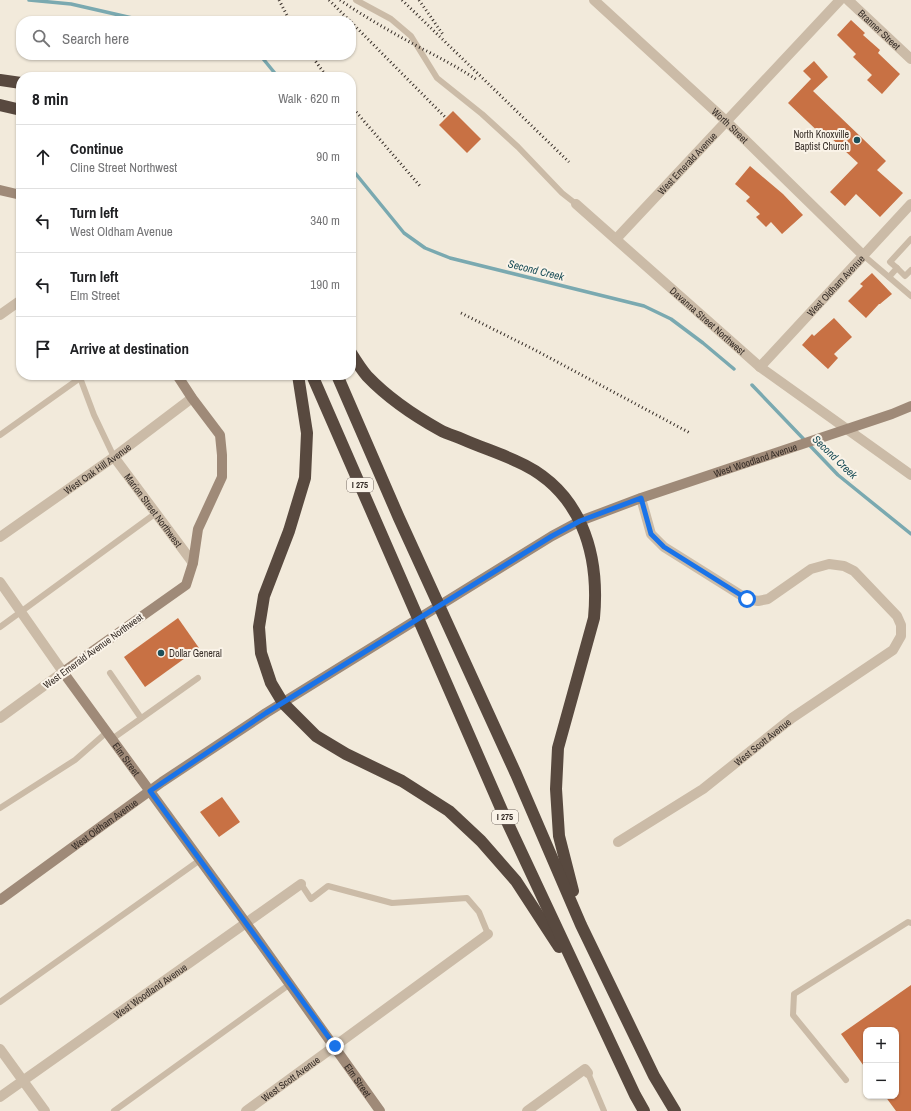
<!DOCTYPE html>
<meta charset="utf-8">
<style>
body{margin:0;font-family:"Archivo Narrow",sans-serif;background:#f2f2f2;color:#202124}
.controls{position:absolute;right:12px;bottom:12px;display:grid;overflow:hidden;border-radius:8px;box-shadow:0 1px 3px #0004}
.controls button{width:36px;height:36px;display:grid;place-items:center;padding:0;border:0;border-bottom:1px solid #e0e0e0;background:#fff;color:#202124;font:20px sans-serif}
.stop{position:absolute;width:12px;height:12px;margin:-9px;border:3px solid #1a73e8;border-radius:50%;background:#fff}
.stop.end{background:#1a73e8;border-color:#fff;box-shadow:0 1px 4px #0008}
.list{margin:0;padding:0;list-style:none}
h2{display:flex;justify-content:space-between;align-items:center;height:52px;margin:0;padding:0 16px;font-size:17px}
h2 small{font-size:13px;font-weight:400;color:#757577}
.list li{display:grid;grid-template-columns:26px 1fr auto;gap:12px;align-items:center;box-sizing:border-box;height:64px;padding:0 16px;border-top:1px solid #e0e0e0}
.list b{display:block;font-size:15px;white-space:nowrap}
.list p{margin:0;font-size:13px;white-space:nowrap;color:#757577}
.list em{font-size:13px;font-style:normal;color:#757577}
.icon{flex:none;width:22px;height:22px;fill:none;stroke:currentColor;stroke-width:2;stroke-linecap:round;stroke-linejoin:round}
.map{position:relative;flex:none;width:911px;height:1111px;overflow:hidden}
.search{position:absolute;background:#fff;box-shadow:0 1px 3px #0004;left:16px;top:16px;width:340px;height:44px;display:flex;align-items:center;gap:10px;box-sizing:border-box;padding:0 14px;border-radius:16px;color:#757577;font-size:15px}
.panel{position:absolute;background:#fff;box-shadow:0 1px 3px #0004;left:16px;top:72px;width:340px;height:308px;border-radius:16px}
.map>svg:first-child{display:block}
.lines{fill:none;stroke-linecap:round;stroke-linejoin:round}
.stream{stroke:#7aa9b0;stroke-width:3.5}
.building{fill:#c87144}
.lane{stroke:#cbbba7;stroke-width:6}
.street{stroke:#cbbba7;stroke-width:10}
.secondary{stroke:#9f8a78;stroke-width:10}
.highway{stroke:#58493f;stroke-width:12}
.rail{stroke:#372e28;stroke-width:3;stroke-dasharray:1 3;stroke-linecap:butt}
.route{stroke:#1a73e8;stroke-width:5}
.poi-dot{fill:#1c4f59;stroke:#faf3e8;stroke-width:1.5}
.labels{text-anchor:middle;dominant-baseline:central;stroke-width:4;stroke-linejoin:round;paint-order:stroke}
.shield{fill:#faf3e8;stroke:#726962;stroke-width:1}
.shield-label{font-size:9px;font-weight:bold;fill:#372e28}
.street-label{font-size:10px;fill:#372e28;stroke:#faf3e8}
.poi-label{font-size:10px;fill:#372e28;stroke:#faf3e8;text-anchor:end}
.water-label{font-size:11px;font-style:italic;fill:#1c4f59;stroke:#faf3e8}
</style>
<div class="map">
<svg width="911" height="1111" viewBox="0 0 911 1111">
<rect width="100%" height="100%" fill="#f2eadb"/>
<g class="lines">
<!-- stream -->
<g class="stream">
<path d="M29,0L71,4L141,20"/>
<path d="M208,20L213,21"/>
<path d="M260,55L278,77"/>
<path d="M351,168L404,233L425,248L450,258L644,306L671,319L703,343L734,369"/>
<path d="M752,385L838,475L911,534"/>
</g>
</g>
<!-- building -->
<g class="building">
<path d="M851,20L865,33L863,35L880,50L878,53L900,74L882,94L867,80L872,75L853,57L856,54L837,35Z"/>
<path d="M814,61L828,77L813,91L886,161L877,170L903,193L880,217L856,194L845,206L830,192L858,163L830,137L827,140L788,103L811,79L803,71Z"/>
<path d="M453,111L481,139L467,153L439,125Z"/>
<path d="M750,166L783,194L803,215L782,234L771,222L766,227L756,217L760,214L746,201L750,197L735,184Z"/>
<path d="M872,273L892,294L880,304H879L866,318L848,301L863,286L860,284Z"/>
<path d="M834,318L852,337L834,354L838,358L828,369L802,345L812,334L814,336Z"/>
<path d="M178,618L199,648L145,687L124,657Z"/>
<path d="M222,797L240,822L219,837L200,812Z"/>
<path d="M911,985V1111H896L885,1096H896V1030H866V1069L841,1034Z"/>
</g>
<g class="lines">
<!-- lane -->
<g class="lane">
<path d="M356,0L391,19L411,36L437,78L482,114L518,147L562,193L576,204"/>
<path d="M863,255L911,296"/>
<path d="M897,268L890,262L911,239"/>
<path d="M889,277L897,268L905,276L911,270"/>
<path d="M79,375L94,415L114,457"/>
<path d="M0,435L80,378"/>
<path d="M0,627L156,513"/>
<path d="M110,673L141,718"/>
<path d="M112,739L198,678"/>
<path d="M0,808L75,760L107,732"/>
<path d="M301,884L311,899L328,886L392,903L467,898L479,912L488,934"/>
<path d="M0,1002L200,860"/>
<path d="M588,1073L604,1111"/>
<path d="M846,1080L793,1015L794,994L908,922L911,923"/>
<path d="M114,1111L290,984"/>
</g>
<!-- street -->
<g class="street">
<path id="s1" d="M594,0L726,121L863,255"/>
<path id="s2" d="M848,0L911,59"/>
<path id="s3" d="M576,204L760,367L911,475"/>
<path id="s4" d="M616,239L840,0"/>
<path d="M0,315L21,300"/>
<path id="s5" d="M760,367L911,204"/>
<path id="s6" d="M114,457L193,563"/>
<path id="s7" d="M0,537L114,457L192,398"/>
<path d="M0,582L63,672L0,718"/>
<path id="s8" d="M618,842L703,789L792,718L893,650L901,636V625L897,616L854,571L844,566L829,564L811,569L768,599L758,601L747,599L664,547L651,534L641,498"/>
<path d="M0,1049L45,1111"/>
<path id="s9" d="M0,1097L301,884"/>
<path id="s10" d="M246,1111L488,934"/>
<path d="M527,1111L585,1069L588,1073"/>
</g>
<!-- secondary -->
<g class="secondary">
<path d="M0,190L21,195"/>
<path id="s11" d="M177,375L192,398L220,435L222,455V477L198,529L193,563L186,585L63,672L246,923L380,1111"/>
<path id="s12" d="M0,900L162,782L266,713L552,536L580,521L641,498L892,414L911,406"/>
</g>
<!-- highway -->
<g class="highway">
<path d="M0,80L21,83"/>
<path d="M0,105L21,110"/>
<path d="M351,353C356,361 361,369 367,376C388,398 413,415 440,430C447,434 455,436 462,439C480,447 499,453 516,461C581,489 600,553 594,618L558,748L556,789L559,836L573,891"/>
<path d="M298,375L307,433L305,478L289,531L264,596L259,627L261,653L271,683L283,703L316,736L346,754L402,781L449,811L481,841L516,881L559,947"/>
<path d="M312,375L503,813L635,1095L644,1111"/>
<path d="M337,375L399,518L516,774L581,925L654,1076L675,1111"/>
</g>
<!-- rail -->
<g class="rail">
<path d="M279,0L290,21"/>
<path d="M329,0L350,21"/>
<path d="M340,0C365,17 391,32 417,46C438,57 458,67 477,80"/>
<path d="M402,0L569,162"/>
<path d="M419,0L444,36"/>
<path d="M351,22L445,117"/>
<path d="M311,55L327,77"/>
<path d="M351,106L420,186"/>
<path d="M461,313L535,350L690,433"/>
</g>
</g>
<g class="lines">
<!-- route -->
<path class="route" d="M335,1046L150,791L266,713L552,536L580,521L641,498L651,534L664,547L747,599"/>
</g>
<!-- markers -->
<g class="poi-dot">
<circle cx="857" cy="140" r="4"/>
<circle cx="161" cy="653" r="4"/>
</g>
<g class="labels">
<!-- shield labels -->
<g class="shield">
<rect x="347" y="478" width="26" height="14" rx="3"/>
<rect x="492" y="810" width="26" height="14" rx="3"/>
</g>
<g class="shield-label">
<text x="360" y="485">I 275</text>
<text x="505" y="817">I 275</text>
</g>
<!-- street labels -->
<g class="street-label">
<text stroke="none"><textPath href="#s2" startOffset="43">Branner Street</textPath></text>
<text stroke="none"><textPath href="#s1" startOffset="185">Worth Street</textPath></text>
<text stroke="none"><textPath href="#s4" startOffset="104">West Emerald Avenue</textPath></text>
<text stroke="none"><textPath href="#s5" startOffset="111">West Oldham Avenue</textPath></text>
<text stroke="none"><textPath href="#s3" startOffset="176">Davanna Street Northwest</textPath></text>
<text stroke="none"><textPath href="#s12" startOffset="879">West Woodland Avenue</textPath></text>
<text stroke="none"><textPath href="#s7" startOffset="119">West Oak Hill Avenue</textPath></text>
<text stroke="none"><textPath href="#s6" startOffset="66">Marion Street Northwest</textPath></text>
<text transform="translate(93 651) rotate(-36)">West Emerald Avenue Northwest</text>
<text stroke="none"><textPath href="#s8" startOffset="176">West Scott Avenue</textPath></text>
<text stroke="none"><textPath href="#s11" startOffset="489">Elm Street</textPath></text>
<text stroke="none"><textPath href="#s12" startOffset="129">West Oldham Avenue</textPath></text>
<text stroke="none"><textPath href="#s9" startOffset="184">West Woodland Avenue</textPath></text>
<text stroke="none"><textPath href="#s10" startOffset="55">West Scott Avenue</textPath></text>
<text stroke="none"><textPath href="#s11" startOffset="885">Elm Street</textPath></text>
</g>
<!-- poi labels -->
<g class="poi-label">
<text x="849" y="134">North Knoxville<tspan x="849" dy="12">Baptist Church</tspan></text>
<text x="169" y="653" text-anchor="start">Dollar General</text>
</g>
<!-- water labels -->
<g class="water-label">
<text transform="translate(536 270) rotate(14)">Second Creek</text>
<text transform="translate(835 457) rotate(44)">Second Creek</text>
</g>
</g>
</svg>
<div class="controls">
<button>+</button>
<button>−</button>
</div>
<div class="stop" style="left:747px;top:599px"></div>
<div class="stop end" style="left:335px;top:1046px"></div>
<div class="search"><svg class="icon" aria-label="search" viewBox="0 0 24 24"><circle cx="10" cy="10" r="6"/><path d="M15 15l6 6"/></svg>Search here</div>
<section class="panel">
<h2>8 min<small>Walk · 620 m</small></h2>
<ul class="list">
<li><svg class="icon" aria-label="ahead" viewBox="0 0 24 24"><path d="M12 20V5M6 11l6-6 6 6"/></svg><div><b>Continue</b><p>Cline Street Northwest</p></div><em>90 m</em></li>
<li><svg class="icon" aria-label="left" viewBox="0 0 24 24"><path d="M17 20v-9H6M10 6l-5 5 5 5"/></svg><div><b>Turn left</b><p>West Oldham Avenue</p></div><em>340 m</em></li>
<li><svg class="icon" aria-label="left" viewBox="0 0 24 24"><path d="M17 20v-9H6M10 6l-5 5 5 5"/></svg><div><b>Turn left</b><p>Elm Street</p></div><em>190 m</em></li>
<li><svg class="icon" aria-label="arrive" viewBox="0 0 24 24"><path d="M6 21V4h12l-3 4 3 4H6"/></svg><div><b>Arrive at destination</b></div></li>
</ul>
</section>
</div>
